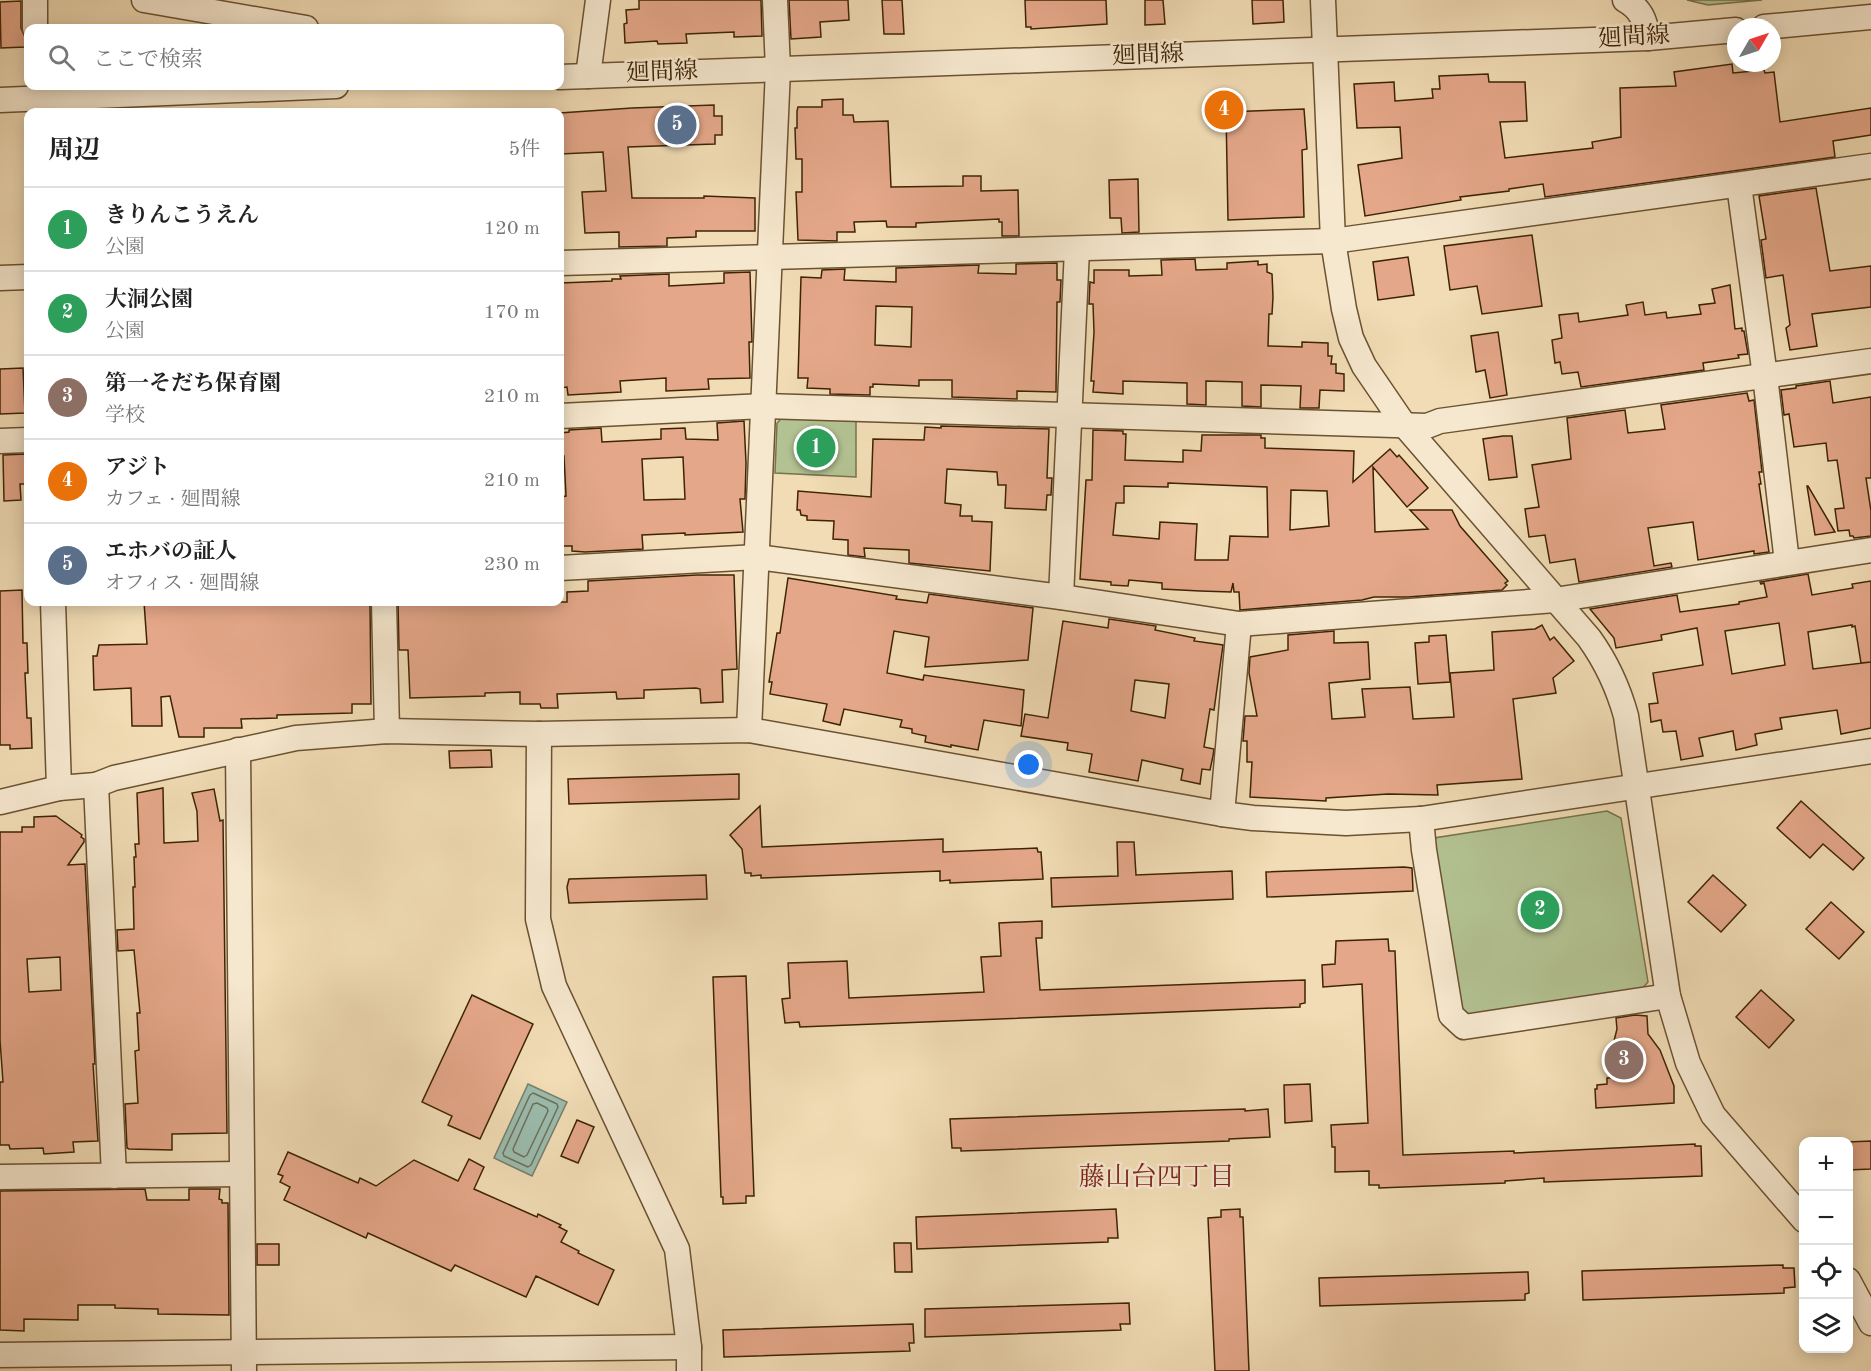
<!DOCTYPE html>
<html lang="ja">
<meta charset="utf-8">
<style>
body{margin:0;font-family:"Old Standard TT","Noto Serif JP",serif;background:#f2f2f2;color:#222}
.controls{position:absolute;right:18px;bottom:18px;display:grid;overflow:hidden;border-radius:12px;box-shadow:0 3px 15px #0003}
.controls button{width:54px;height:54px;display:grid;place-items:center;padding:0;border:0;border-bottom:2px solid #e0e0e0;background:#fff;color:#222;font:30px sans-serif}
.compass{position:absolute;left:1727px;top:18px;width:54px;height:54px;border-radius:50%;background:#fff;box-shadow:0 3px 15px #0003;rotate:51deg}
.you{position:absolute;left:1029px;top:765px;width:21px;height:21px;margin:-15px;border:4px solid #fff;border-radius:50%;background:#1a73e8;box-shadow:0 0 0 9px #1a73e833}
.badge{display:grid;place-items:center;width:39px;height:39px;border-radius:50%;background:#1a73e8;color:#fff;font-size:20px;font-weight:700}
.pin{position:absolute;translate:-50% -50%;border:3px solid #fff;box-shadow:0 2px 6px #0006}
.list{margin:0;padding:0;list-style:none}
h2{display:flex;justify-content:space-between;align-items:center;height:78px;margin:0;padding:0 24px;font-size:26px}
h2 small{font-size:20px;font-weight:400;color:#767676}
.list li{display:grid;grid-template-columns:39px 1fr auto;gap:18px;align-items:center;box-sizing:border-box;height:84px;padding:0 24px;border-top:2px solid #e0e0e0}
.list b{display:block;font-size:22px;white-space:nowrap}
.list p{margin:0;font-size:20px;white-space:nowrap;color:#767676}
.list em{font-size:20px;font-style:normal;color:#767676}
.icon{flex:none;width:33px;height:33px;fill:none;stroke:currentColor;stroke-width:2;stroke-linecap:round;stroke-linejoin:round}
.map{position:relative;flex:none;width:1871px;height:1371px;overflow:hidden}
.search{position:absolute;background:#fff;box-shadow:0 3px 15px #0003;left:24px;top:24px;width:540px;height:66px;display:flex;align-items:center;gap:15px;box-sizing:border-box;padding:0 21px;border-radius:12px;color:#767676;font-size:22px}
.panel{position:absolute;background:#fff;box-shadow:0 3px 15px #0003;left:24px;top:108px;width:540px;height:498px;border-radius:12px}
.map>svg:first-child{display:block}
.green{fill:#b3c292;stroke:#78734c;stroke-width:1.5}
.water{fill:#9bbcae;stroke:#767f6a;stroke-width:1.5}
.lines{fill:none;stroke-linecap:round;stroke-linejoin:round}
.shore{stroke:#6c705a;stroke-width:1.5}
.building{fill:#e4a789;stroke:#3e2405;stroke-width:1.5;fill-rule:evenodd}
.minor-casing{stroke:#6b5231;stroke-width:27}
.minor{stroke:#f6e8cf;stroke-width:24}
.labels{text-anchor:middle;dominant-baseline:central;stroke-width:5;stroke-linejoin:round;paint-order:stroke}
.street-label{font-size:24px;fill:#3e2405;stroke:#f6e8cf}
.neighbourhood-label{font-size:26px;fill:#7a1f14;stroke:#f6e8cf}
</style>
<div class="map">
<svg width="1871" height="1371" viewBox="0 0 1871 1371">
<rect width="100%" height="100%" fill="#f1dcb5"/>
<filter id="stains"><feTurbulence type="fractalNoise" baseFrequency=".00333" numOctaves="4"/><feColorMatrix values="0 0 0 0 .2 0 0 0 0 .09 0 0 0 0 .02 0 0 0 .5 -.17"/></filter>
<radialGradient id="worn" r=".72"><stop offset=".6" stop-color="#630" stop-opacity="0"/><stop offset="1" stop-color="#630" stop-opacity=".3"/></radialGradient>
<!-- green -->
<g class="green">
<path d="M1687,0H1762L1708,5Z"/>
<path d="M783,417L856,420V477L775,473L777,423Z"/>
<path d="M1607,811L1621,818L1648,982L1641,990L1469,1017L1461,1010L1434,838Z"/>
</g>
<!-- water -->
<path class="water" d="M528,1084L567,1102L532,1176L494,1158Z"/>
<g class="lines">
<!-- shore -->
<g class="shore">
<path d="M533,1093L557,1104L558,1107L531,1165L528,1167L504,1156L503,1153L530,1095Z"/>
<path d="M537,1103L547,1108L548,1111L527,1155L524,1157L514,1152L513,1149L533,1104Z"/>
</g>
</g>
<!-- building -->
<g class="building">
<path d="M639,0H761L762,36L734,37V32L686,34L687,43L658,44L657,41L625,43L624,24L627,23L626,10L639,9Z"/>
<path d="M789,0H848L849,20L820,22L821,37L791,39Z"/>
<path d="M882,0H902L904,34H884Z"/>
<path d="M1025,0H1106L1107,24L1031,29V27H1026Z"/>
<path d="M1145,0H1163L1165,24L1145,25Z"/>
<path d="M1252,0H1283L1284,22L1253,24Z"/>
<path d="M21,1V28L25,37V47L1,48L0,2Z"/>
<path d="M1732,64L1733,73L1764,70L1765,73L1774,72L1780,122L1871,108V135L1833,141L1835,157L1545,197L1543,184L1509,189V191L1460,197L1461,200L1365,216L1358,165L1402,158L1400,127L1357,128L1354,84L1394,82L1395,101L1433,98L1432,89H1440L1439,76L1488,74L1489,82H1525L1527,121L1500,122L1505,158L1593,148L1592,142L1621,137L1620,88L1676,86L1674,72Z"/>
<path d="M843,99V115H853L854,122L888,121L891,187L963,186V176H981V191L1018,190L1019,236H1002V222H999V219L916,223V227H887L886,221L854,222L855,232H837V241L798,240L796,192H802V159H796L795,128H797V111L798,107H822V100Z"/>
<path d="M714,105V116H722V135H715V144L628,147L632,198H704V196L755,198V231H696V237L667,238V246L619,247V232L585,233L582,192L606,191L603,152L560,154V113L632,108Z"/>
<path d="M1304,109L1307,149L1302,150L1304,217L1228,220L1226,112Z"/>
<path d="M1138,179L1139,232L1122,233L1121,218H1110L1109,180Z"/>
<path d="M1816,188L1830,271L1871,266V307L1812,314L1817,346L1790,350L1786,328L1790,325L1783,275L1766,278L1761,240L1766,239L1759,196Z"/>
<path d="M1532,235L1542,306L1482,314L1477,286L1450,290L1444,246Z"/>
<path d="M1408,257L1414,295L1378,300L1373,262Z"/>
<path d="M1195,259L1196,270L1227,269V263L1258,261V265L1267,264V272L1272,274L1273,297L1272,314H1269L1268,346L1302,347V342L1328,343V356H1332L1331,364H1336V373L1344,374V391L1320,390L1319,408H1300L1301,386L1261,385V407L1242,406V382L1206,381V405L1187,404V383L1123,381V394L1093,392L1094,381H1091L1094,332L1093,304H1089L1090,282L1094,283V270H1129V276L1162,275L1161,260Z"/>
<path d="M1057,263V280H1061L1060,302H1057L1056,392L1017,391V399L952,397V380H919V386L873,384V387H870V395L830,394V389L807,388L808,378H798L801,277L821,278L822,270L845,269L844,280L896,282V268L979,265L978,273L1016,274V264ZM876,306L912,307L911,347L875,345Z"/>
<path d="M750,272L752,342H749L750,378L708,379L709,389L666,391V378L620,381L621,392L568,395L567,387L560,388V350H562L560,283L612,281V279H621L620,276L669,274V286L724,283V273Z"/>
<path d="M1730,285L1735,329L1742,328V331H1744L1748,354L1738,355L1739,358L1703,363L1704,370L1581,387L1578,372L1562,374L1560,362L1555,363L1552,340L1562,338L1559,315L1578,313L1579,322L1628,315L1626,305L1643,302L1645,315L1666,312L1667,318L1701,314L1699,305L1715,303L1712,289Z"/>
<path d="M1498,332L1507,395L1490,398L1485,370L1476,372L1471,336Z"/>
<path d="M23,368L25,413L0,414V369Z"/>
<path d="M1830,381L1833,403L1871,397V478H1866L1871,511V536L1854,538L1853,536H1850L1849,530L1838,531L1835,509L1844,508L1837,460L1828,461L1826,443L1794,447L1789,414L1784,415L1781,390L1796,388V386Z"/>
<path d="M1747,393L1749,401L1754,400L1762,472H1759L1761,484H1759L1769,552L1754,554V551L1698,560L1693,522L1648,528L1654,566L1671,563L1672,567L1579,582L1575,559L1550,563L1545,535L1529,537L1525,509L1539,507L1532,465L1571,459L1567,418L1625,410L1628,433L1665,429L1661,405Z"/>
<path d="M744,421L746,463L745,499H740L743,532L685,535V533L642,535L643,549L585,552L572,551V546H560V497L566,496L564,456H560V433L569,432V430L601,428L602,442L661,439V429L685,428L686,439L718,440L717,423ZM683,457L685,499L644,500L642,459Z"/>
<path d="M941,426L1049,429L1047,478H1052L1051,495H1047L1046,510L1005,508L1006,485H998L997,472L947,469L945,503L961,505L960,516H972V521L992,522L990,571L909,563V550L864,548L865,557L848,555V540L833,539L834,521L807,520V516L801,515L800,510H797L798,491L871,497L873,439L924,440L925,427L941,428Z"/>
<path d="M1093,430L1123,431V434H1126L1125,460L1183,462V450L1201,451L1202,435H1261V438H1265V448L1354,451L1353,482L1390,449L1397,457L1399,455L1428,488L1407,507L1373,467L1375,532L1428,529L1410,510H1452L1460,526L1508,581L1505,583L1507,585L1502,590L1408,597H1374L1362,600L1240,610L1239,592H1234L1233,583L1231,592L1200,591L1162,589V583L1129,580L1128,586L1111,585V582L1080,579L1086,480H1092ZM1168,483L1267,487L1268,537L1230,536L1228,560H1195L1197,524L1160,522L1159,539L1113,535L1116,503H1124V486L1168,487ZM1291,490L1327,491L1329,526L1290,530Z"/>
<path d="M1503,436H1512L1517,477L1489,480L1483,439Z"/>
<path d="M26,454L27,484H20L21,500L4,501L3,455Z"/>
<path d="M1807,486H1808L1835,532L1815,535Z"/>
<path d="M1808,574L1812,595L1853,588L1852,584L1871,581V662L1861,663L1855,626L1852,627V625L1808,632L1813,669L1871,662V728L1841,734L1837,710L1780,718L1782,729L1755,734L1757,745L1736,750L1733,731L1699,738L1703,756L1681,760L1676,731L1663,732L1661,720L1651,722L1649,704L1658,703L1653,673L1703,665L1697,628L1661,635L1662,640L1616,648L1614,638L1590,609L1677,595L1680,612L1739,604V602L1767,597L1764,583L1761,584L1760,582ZM1779,623L1785,665L1732,674L1725,631Z"/>
<path d="M697,575H734L737,669L722,670L723,702L701,703L700,689L696,688L644,690V698L617,699L616,692L557,694L558,708H541L540,704H520V692L485,693V696L410,698L408,650H399L398,602H567V592L588,591V581Z"/>
<path d="M788,578L897,596L896,599L927,603L929,594L1033,608L1028,660L925,667L929,637L894,631L887,673L923,680L924,675L1024,690L1021,726L984,720L978,750L951,745V747L925,742L926,736L912,733V729L900,727L902,720L844,709L840,725L823,721L827,704L770,694L772,682H769L777,633H780Z"/>
<path d="M22,590L23,643H27L28,673H25L27,718H31L32,748L10,749V745H0V591Z"/>
<path d="M144,602H370L371,704H352V713L277,715V718L241,719L242,728H204V737H179L170,696L161,697L162,726H132L131,688L94,690L93,656H97L99,645L147,644Z"/>
<path d="M1109,619L1156,626L1155,630L1195,638L1194,641L1223,645L1214,710L1210,709L1204,747L1214,749L1213,756L1210,770L1202,769L1200,784L1181,780L1183,769L1142,760L1138,781L1089,772L1092,754L1067,750L1068,743L1021,736L1025,714L1048,718L1063,621L1108,628ZM1135,680L1169,684L1165,718L1131,711Z"/>
<path d="M1542,625L1550,640L1554,637L1574,661L1553,678L1556,693L1513,699L1522,779L1437,785L1438,795L1388,794L1326,798V801L1250,797L1252,762H1247V741H1243L1245,716H1257L1249,673L1250,657L1288,650V635L1334,631V643L1368,642L1370,679L1329,683L1332,719L1365,717L1362,689L1410,687L1413,719L1454,717L1450,673L1494,670L1492,632L1535,629Z"/>
<path d="M1446,635L1450,682L1418,684L1415,643L1429,642V636Z"/>
<path d="M491,750L492,767L450,768L449,751Z"/>
<path d="M739,774V799L569,804L568,779Z"/>
<path d="M163,788L164,843L198,841L197,811L192,793L214,789L220,821L223,820L227,1133L172,1134V1150L129,1149L127,1148L125,1104L138,1103L135,1051L139,1050L137,1013H140L134,950L118,951L117,930L134,929L133,887H135L134,857H136L135,844H139L137,793Z"/>
<path d="M1801,801L1864,858L1853,870L1823,844L1810,858L1777,828Z"/>
<path d="M760,806L762,847L943,839V852L1037,848L1038,852H1041L1043,879L950,883V880L940,881V871L761,878V875L751,876V873H745L742,849L730,835Z"/>
<path d="M56,816L82,835L81,837L84,839V842L68,865L85,864L95,1064H93L98,1141L73,1142L74,1152L44,1154L43,1148L10,1149L9,1145H0V1082H3L0,1040V832H22V827H34V817ZM60,957L61,990L29,992L27,959Z"/>
<path d="M1117,842H1134L1136,875L1232,871L1233,899L1052,907L1051,878L1118,876Z"/>
<path d="M1404,867L1412,868L1413,891L1267,897L1266,872Z"/>
<path d="M706,875L707,899L569,903L567,887L569,879Z"/>
<path d="M1713,875L1746,905L1721,932L1688,902Z"/>
<path d="M1831,902L1864,932L1839,959L1806,929Z"/>
<path d="M1042,921V938H1036L1040,990L1305,980V1003L1300,1004V1007L800,1027L799,1022L785,1023L782,999L790,998L788,963L847,961L849,998L984,992L981,957L1001,956L999,923Z"/>
<path d="M1388,939L1389,951H1395L1403,1155L1514,1151V1153L1695,1144V1146H1701L1702,1176L1544,1182V1178L1505,1181V1183L1379,1188V1185H1369V1171L1335,1172V1147H1332L1331,1125L1368,1123L1362,984L1323,987L1322,965L1335,964L1336,941Z"/>
<path d="M746,976L754,1196H746V1203L723,1204V1197H721L713,977Z"/>
<path d="M1761,990L1794,1020L1769,1048L1736,1017Z"/>
<path d="M472,995L533,1024L480,1139L448,1125L452,1116L422,1102Z"/>
<path d="M1635,1015L1647,1016L1648,1034L1660,1050L1674,1086V1103L1596,1108L1595,1089H1597V1085L1607,1084V1078L1634,1077L1633,1040L1614,1041L1617,1029L1616,1018Z"/>
<path d="M1310,1084L1312,1121L1285,1123L1284,1085Z"/>
<path d="M1245,1109V1111L1268,1109L1270,1137L1229,1139V1141L993,1150L961,1151V1148H952L950,1119Z"/>
<path d="M577,1120L594,1127L578,1163L561,1156Z"/>
<path d="M1871,1141V1169L1848,1170V1142Z"/>
<path d="M288,1152L358,1183L360,1178L376,1186L414,1160L458,1181L469,1159L484,1167L474,1189L537,1217L538,1214L561,1225L559,1227L567,1231L561,1242L579,1251L578,1253L614,1270L598,1305L536,1276L526,1297L455,1265L451,1271L368,1233L366,1238L284,1200L290,1187L280,1182L283,1176L278,1174Z"/>
<path d="M145,1189L147,1200H189V1189H220L219,1199L222,1200V1203H228L229,1315L158,1314V1309L115,1308V1305H78V1320L24,1319V1331L0,1330V1191Z"/>
<path d="M1116,1209L1118,1238H1108V1242L917,1249L916,1217Z"/>
<path d="M1240,1209V1217H1243L1249,1371H1215L1208,1218L1221,1217V1210Z"/>
<path d="M894,1243H911L912,1272H895Z"/>
<rect x="257" y="1244" width="22" height="21"/>
<path d="M1783,1265V1268H1794L1795,1287L1784,1288V1293L1583,1300L1582,1271Z"/>
<path d="M1528,1272L1529,1293L1525,1294V1300L1320,1306L1319,1278Z"/>
<path d="M1129,1303L1130,1324H1120L1121,1330L925,1337V1309Z"/>
<path d="M913,1324L914,1343H909L910,1351L724,1357L723,1330Z"/>
</g>
<g class="lines">
<!-- minor casing -->
<g class="minor-casing">
<g id="minor">
<path d="M35,0V28"/>
<path d="M144,0L306,28"/>
<path d="M1323,0L1333,241L1344,309L1351,338L1364,366L1405,426L1589,638C1607,663 1618,687 1626,716L1668,996L1688,1063L1713,1115L1804,1220"/>
<path d="M1625,0C1641,9 1645,20 1648,38"/>
<path d="M1764,27L1871,17"/>
<path d="M588,76L598,0"/>
<path d="M560,77L1648,38L1736,30"/>
<path d="M0,100L336,86"/>
<path d="M1739,185L1765,376L1787,562"/>
<path d="M560,263L1333,241L1871,166"/>
<path d="M0,278L28,277"/>
<path d="M560,416L764,406L1427,426L1440,421L1871,361"/>
<path d="M0,441L28,440"/>
<path d="M560,568L757,557L1061,597L1239,624L1555,600L1871,550"/>
<path d="M1061,597L1077,249"/>
<path d="M53,602L59,788"/>
<path d="M384,602L387,731"/>
<path d="M749,730L778,69L775,0"/>
<path d="M539,734L538,919L554,986L677,1249L689,1347V1371"/>
<path d="M238,750L244,1371"/>
<path d="M96,785L114,1176"/>
<path d="M0,802L59,788L96,785L114,778L296,738L387,731L539,734L749,730L1222,814L1253,818L1346,823L1421,819L1871,751"/>
<path d="M1222,814L1239,624"/>
<path d="M1421,819L1424,850L1451,1015L1464,1027L1668,996"/>
<path d="M0,1177L241,1174"/>
<path d="M1848,1280L1871,1323"/>
<path d="M0,1355L689,1347"/>
</g>
</g>
<!-- minor -->
<use href="#minor" class="minor"/>
</g>
<g class="labels">
<!-- street labels -->
<g class="street-label">
<text transform="translate(1634 38) rotate(-3)">廻間線</text>
<text transform="translate(1148 56) rotate(-2)">廻間線</text>
<text transform="translate(662 73) rotate(-2)">廻間線</text>
</g>
<!-- neighbourhood labels -->
<g class="neighbourhood-label">
<text x="1157" y="1178">藤山台四丁目</text>
</g>
</g>
<rect width="100%" height="100%" filter="url(#stains)"/>
<rect width="100%" height="100%" fill="url(#worn)"/>
</svg>
<div class="controls">
<button>+</button>
<button>−</button>
<button><svg class="icon" aria-label="locate" viewBox="0 0 24 24"><circle cx="12" cy="12" r="6"/><path d="M12 2v4M12 18v4M2 12h4M18 12h4"/></svg></button>
<button><svg class="icon" aria-label="layers" viewBox="0 0 24 24"><path d="M12 4l9 5-9 5-9-5zM3 14l9 5 9-5"/></svg></button>
</div>
<svg class="compass" viewBox="-18 -18 36 36"><path d="M0-13l5 13h-10z" fill="#e53935"/><path d="M0 13l5-13h-10z" fill="#767676"/></svg>
<div class="you"></div>
<div class="pin badge" style="left:816px;top:448px;background:#2e9e5b">1</div>
<div class="pin badge" style="left:1540px;top:910px;background:#2e9e5b">2</div>
<div class="pin badge" style="left:1624px;top:1060px;background:#8d6e63">3</div>
<div class="pin badge" style="left:1224px;top:110px;background:#e8710a">4</div>
<div class="pin badge" style="left:677px;top:125px;background:#5c6f8a">5</div>
<div class="search"><svg class="icon" aria-label="search" viewBox="0 0 24 24"><circle cx="10" cy="10" r="6"/><path d="M15 15l6 6"/></svg>ここで検索</div>
<section class="panel">
<h2>周辺<small>5件</small></h2>
<ul class="list">
<li><span class="badge" style="background:#2e9e5b">1</span><div><b>きりんこうえん</b><p>公園</p></div><em>120 m</em></li>
<li><span class="badge" style="background:#2e9e5b">2</span><div><b>大洞公園</b><p>公園</p></div><em>170 m</em></li>
<li><span class="badge" style="background:#8d6e63">3</span><div><b>第一そだち保育園</b><p>学校</p></div><em>210 m</em></li>
<li><span class="badge" style="background:#e8710a">4</span><div><b>アジト</b><p>カフェ · 廻間線</p></div><em>210 m</em></li>
<li><span class="badge" style="background:#5c6f8a">5</span><div><b>エホバの証人</b><p>オフィス · 廻間線</p></div><em>230 m</em></li>
</ul>
</section>
</div>
